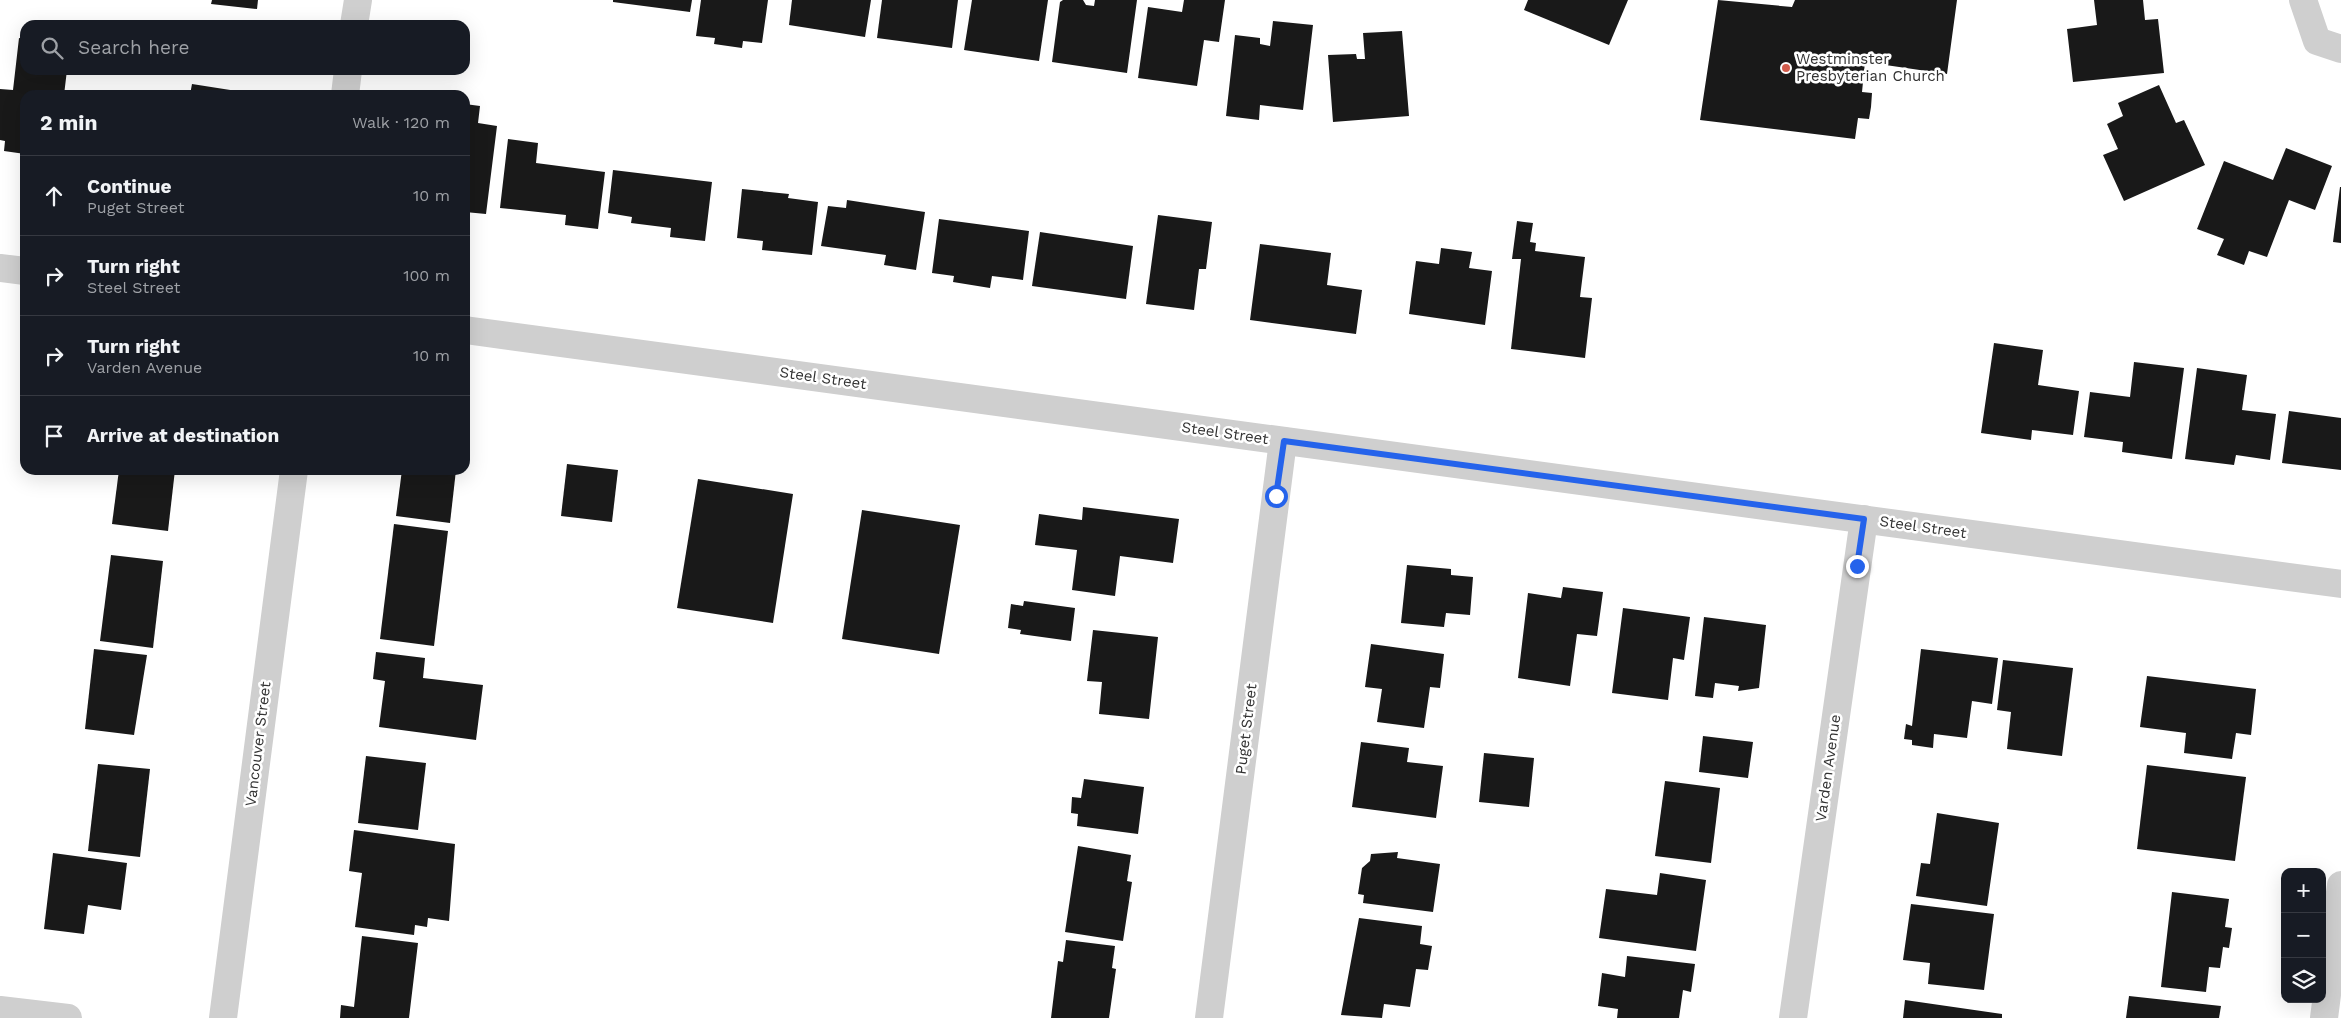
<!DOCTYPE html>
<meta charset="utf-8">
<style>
body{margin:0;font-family:"Work Sans",sans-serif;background:#20242c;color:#f1f3f6}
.controls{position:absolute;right:15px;bottom:15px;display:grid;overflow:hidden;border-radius:10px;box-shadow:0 5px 20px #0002}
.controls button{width:45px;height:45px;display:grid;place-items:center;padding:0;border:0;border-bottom:1px solid #363941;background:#171b24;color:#f1f3f6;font:25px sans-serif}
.stop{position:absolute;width:15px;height:15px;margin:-11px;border:4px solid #2563eb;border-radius:50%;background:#fff}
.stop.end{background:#2563eb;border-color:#fff;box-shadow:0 1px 5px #0008}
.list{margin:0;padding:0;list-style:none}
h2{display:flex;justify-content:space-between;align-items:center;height:65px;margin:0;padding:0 20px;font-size:21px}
h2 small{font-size:16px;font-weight:400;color:#9ea1a6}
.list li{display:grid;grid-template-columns:32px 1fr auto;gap:15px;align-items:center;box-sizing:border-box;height:80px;padding:0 20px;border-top:1px solid #363941}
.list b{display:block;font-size:19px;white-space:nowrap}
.list p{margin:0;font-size:16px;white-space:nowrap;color:#9ea1a6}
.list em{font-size:16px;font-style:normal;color:#9ea1a6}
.icon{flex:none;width:28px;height:28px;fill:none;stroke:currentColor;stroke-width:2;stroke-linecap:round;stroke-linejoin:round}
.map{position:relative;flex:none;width:2341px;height:1018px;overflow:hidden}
.search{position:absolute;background:#171b24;box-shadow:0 5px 20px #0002;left:20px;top:20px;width:450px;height:55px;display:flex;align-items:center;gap:12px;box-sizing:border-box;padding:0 18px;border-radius:15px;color:#9ea1a6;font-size:19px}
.panel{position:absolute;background:#171b24;box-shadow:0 5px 20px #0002;left:20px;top:90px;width:450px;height:385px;border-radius:15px}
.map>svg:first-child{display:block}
.building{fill:#191919}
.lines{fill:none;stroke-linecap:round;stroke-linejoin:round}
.minor{stroke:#cfcfcf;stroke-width:28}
.tertiary{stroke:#cfcfcf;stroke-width:28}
.route{stroke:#2563eb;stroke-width:6}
.poi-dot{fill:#d15b4b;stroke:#fff;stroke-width:2}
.labels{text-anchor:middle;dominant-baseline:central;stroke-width:5;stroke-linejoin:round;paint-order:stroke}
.poi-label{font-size:15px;fill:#323232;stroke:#fff;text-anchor:start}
.street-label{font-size:15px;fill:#323232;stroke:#fff}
</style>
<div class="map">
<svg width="2341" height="1018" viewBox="0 0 2341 1018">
<rect width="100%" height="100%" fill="#fff"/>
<!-- building -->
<g class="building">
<path d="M212,0H258L257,9L211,4Z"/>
<path d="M613,0H692L690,12L613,2Z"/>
<path d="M701,0H768L762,43L743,41L742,48L714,44L715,38L696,36Z"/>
<path d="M792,0H871L865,37L789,25Z"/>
<path d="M882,0H958L952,48L877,38Z"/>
<path d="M972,0H1048L1039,61L964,50Z"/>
<path d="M1063,0H1083L1086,5L1094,6L1095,0H1137L1127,73L1052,62L1060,2Z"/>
<path d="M1184,0H1225L1219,42L1204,40L1197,86L1138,78L1148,7L1182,12Z"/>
<path d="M1528,0H1628L1609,45L1524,10Z"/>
<path d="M1718,0L1792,7L1795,0H1957L1947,74L1865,62L1862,92L1872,93L1871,107L1869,119L1858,118L1855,139L1700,120Z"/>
<path d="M2094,0H2143L2145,20L2158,19L2164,73L2073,82L2067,29L2097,25Z"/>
<path d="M1273,21L1313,25L1303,110L1260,105L1259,120L1226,116L1235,35L1260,38V44L1270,46Z"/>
<path d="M1402,31L1409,116L1333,122L1328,55L1356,54L1357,59H1365L1363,33Z"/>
<path d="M19,38L25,39V70H67L64,95H25V154L4,151L5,141L0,140V89L13,90Z"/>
<path d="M192,84L243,92V95H190Z"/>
<path d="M2159,85L2176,123L2184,120L2205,165L2124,201L2103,155L2118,149L2107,124L2123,116L2118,103Z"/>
<path d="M465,104L480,106L478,123L497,126L486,214L465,212Z"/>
<path d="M508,139L538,143L536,163L605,172L598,229L565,225L566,215L500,208Z"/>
<path d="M2286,148L2332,166L2315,210L2289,200L2267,257L2249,251L2244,265L2217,255L2224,239L2197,229L2224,161L2273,180Z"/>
<path d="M613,170L712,182L705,241L670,237L671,228L631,223L632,217L608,213Z"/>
<path d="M2340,187H2341V243L2333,242Z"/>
<path d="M742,189L789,194L788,198L818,202L812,255L762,250L763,241L737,238Z"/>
<path d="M847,200L925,212L916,270L884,265L886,255L821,246L828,206L846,208Z"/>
<path d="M1158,215L1212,222L1206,269H1199L1194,310L1146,304Z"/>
<path d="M939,219L1029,231L1023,280L992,276L990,288L953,282L954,276L932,273Z"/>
<path d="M1517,221L1533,223L1530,242L1536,243L1535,251L1585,257L1580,297L1592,298L1585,358L1511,349L1521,259H1512Z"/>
<path d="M1040,232L1133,246L1126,299L1032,286Z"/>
<path d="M1260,244L1331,253L1327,285L1362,290L1356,334L1250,320Z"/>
<path d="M1441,248L1472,252L1469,268L1492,271L1485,325L1409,314L1416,261L1439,264Z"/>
<path d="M1994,343L2043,350L2038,385L2079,391L2073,435L2032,430L2031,440L1981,433Z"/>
<path d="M2134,362L2184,368L2172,459L2122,452L2123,442L2084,437L2090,392L2130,397Z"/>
<path d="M2197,368L2247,375L2242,410L2276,414L2270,460L2236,455L2234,465L2185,459Z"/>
<path d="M2289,411L2341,418V470L2282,463Z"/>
<path d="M567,464L618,470L612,522L561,516Z"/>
<path d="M119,470H175L168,531L112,524Z"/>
<path d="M402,470H456L450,523L396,516Z"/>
<path d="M698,479L793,494L773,623L677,608Z"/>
<path d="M1083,507L1179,519L1173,563L1120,556L1115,596L1072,590L1077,550L1035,545L1039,514L1082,520Z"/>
<path d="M862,510L960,525L939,654L842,639Z"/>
<path d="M394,524L448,531L434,646L380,639Z"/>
<path d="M111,555L163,561L153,648L100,641Z"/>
<path d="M1407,565L1451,569V575L1473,577L1470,615L1446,613L1444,627L1401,623Z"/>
<path d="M1563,587L1603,592L1597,636L1577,634L1570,686L1518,678L1528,593L1561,598Z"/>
<path d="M1024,601L1075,608L1071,641L1020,634L1021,630L1008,628L1011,604L1023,606Z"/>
<path d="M1623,608L1690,617L1684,660L1673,658L1668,700L1612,693Z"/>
<path d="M1704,617L1766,625L1759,688L1738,691L1739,686L1715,683L1713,698L1695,696Z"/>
<path d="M1093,630L1158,637L1149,719L1099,714L1102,682L1087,681Z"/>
<path d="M1371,644L1444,654L1440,688L1430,687L1424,728L1377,722L1382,689L1365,687Z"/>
<path d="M94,649L147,655L134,735L85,729Z"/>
<path d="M1921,649L1998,658L1992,704L1972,701L1967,738L1934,734L1933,748L1912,745V740L1904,739L1906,724L1912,726Z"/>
<path d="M376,652L425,658L423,678L483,685L476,740L379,727L385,681L373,679Z"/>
<path d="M2003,660L2073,668L2062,756L2007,749L2011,712L1997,710Z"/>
<path d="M2147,676L2256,689L2251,735L2236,733L2232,759L2184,753L2186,733L2140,727Z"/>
<path d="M1703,736L1753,742L1748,778L1699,772Z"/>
<path d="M1361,742L1409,748L1407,762L1443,766L1436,818L1352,807Z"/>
<path d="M1484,753L1534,758L1529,807L1479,802Z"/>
<path d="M366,756L426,763L418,830L358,823Z"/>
<path d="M98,764L150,769L140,857L88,851Z"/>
<path d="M2147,765L2246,777L2235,861L2137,849Z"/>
<path d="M1084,779L1144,787L1138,834L1077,826L1078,814L1071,813L1072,797L1081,798Z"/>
<path d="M1665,781L1720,788L1711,863L1655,856Z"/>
<path d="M1937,813L1999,823L1987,906L1916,896L1921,863L1930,864Z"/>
<path d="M354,830L455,844L449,921L428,918L427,927L415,925L414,935L355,927L362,873L349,871Z"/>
<path d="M1078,846L1131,855L1127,881L1132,882L1123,941L1065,932Z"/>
<path d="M1398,852L1397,858L1440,864L1433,912L1363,903L1364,895L1358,894L1362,868L1370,861L1371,854Z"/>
<path d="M53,853L127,863L121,910L88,905L84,934L44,929Z"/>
<path d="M1660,873L1706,880L1696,951L1599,938L1606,889L1657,895Z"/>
<path d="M2172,892L2229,899L2225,927L2232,928L2229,948L2223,947L2220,968L2209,967L2206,992L2161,987Z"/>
<path d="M1911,904L1994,914L1984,990L1928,984L1930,963L1903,960Z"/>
<path d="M1359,918L1422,926L1420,944L1432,946L1428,970L1416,969L1410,1007L1384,1004L1382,1018L1341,1015Z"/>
<path d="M362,936L418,943L409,1018H340L341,1005L354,1007Z"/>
<path d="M1066,940L1115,946L1112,968L1116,969L1109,1018H1051L1058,961L1063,962Z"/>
<path d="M1627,956L1695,964L1691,992L1683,990L1679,1018H1617L1618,1009L1598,1006L1602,973L1625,977Z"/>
<path d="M2129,996L2221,1006L2219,1018H2126Z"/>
<path d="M1905,1000L2002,1014V1018H1903Z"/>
</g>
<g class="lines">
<!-- minor -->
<g class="minor">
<path d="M2303,0L2317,41L2341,49"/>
<path d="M354,25L358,0"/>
<path d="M345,95L348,70"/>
<path d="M0,1010L68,1018"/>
<path d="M223,1018L294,470"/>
<path d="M1209,1018L1283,441"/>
<path d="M1793,1018L1864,519"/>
<path d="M2324,1018L2341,885"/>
</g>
<!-- tertiary -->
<g class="tertiary">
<path d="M0,268L25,271"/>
<path d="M465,330L2341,584"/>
</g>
</g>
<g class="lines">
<!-- route -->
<path class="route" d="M1276,496L1284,441L1864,519L1857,566"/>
</g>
<!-- markers -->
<circle class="poi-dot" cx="1786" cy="68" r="5"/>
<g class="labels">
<!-- poi labels -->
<g class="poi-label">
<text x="1796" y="59">Westminster<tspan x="1796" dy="17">Presbyterian Church</tspan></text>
</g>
<!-- street labels -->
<g class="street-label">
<text transform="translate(823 378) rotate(8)">Steel Street</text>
<text transform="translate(1225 433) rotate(8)">Steel Street</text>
<text transform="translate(1923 527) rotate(8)">Steel Street</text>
<text transform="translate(1246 729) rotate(-83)">Puget Street</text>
<text transform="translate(258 744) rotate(-83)">Vancouver Street</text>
<text transform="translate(1828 768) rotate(-82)">Varden Avenue</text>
</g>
</g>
</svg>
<div class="controls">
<button>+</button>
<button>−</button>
<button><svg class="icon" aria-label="layers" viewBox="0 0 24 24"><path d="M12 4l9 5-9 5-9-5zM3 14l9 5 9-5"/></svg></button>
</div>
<div class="stop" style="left:1276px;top:496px"></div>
<div class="stop end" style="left:1857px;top:566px"></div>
<div class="search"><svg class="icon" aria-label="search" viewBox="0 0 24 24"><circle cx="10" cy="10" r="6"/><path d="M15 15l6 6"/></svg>Search here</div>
<section class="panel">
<h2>2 min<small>Walk · 120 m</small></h2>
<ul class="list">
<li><svg class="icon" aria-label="ahead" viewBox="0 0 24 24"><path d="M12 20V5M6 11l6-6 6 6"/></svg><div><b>Continue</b><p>Puget Street</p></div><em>10 m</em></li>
<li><svg class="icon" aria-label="right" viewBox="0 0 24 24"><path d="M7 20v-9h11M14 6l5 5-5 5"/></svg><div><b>Turn right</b><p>Steel Street</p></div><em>100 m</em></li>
<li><svg class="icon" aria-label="right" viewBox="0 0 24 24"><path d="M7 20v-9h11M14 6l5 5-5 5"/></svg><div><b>Turn right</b><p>Varden Avenue</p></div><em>10 m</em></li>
<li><svg class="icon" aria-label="arrive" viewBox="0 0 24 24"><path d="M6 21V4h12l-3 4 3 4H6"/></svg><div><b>Arrive at destination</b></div></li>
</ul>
</section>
</div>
